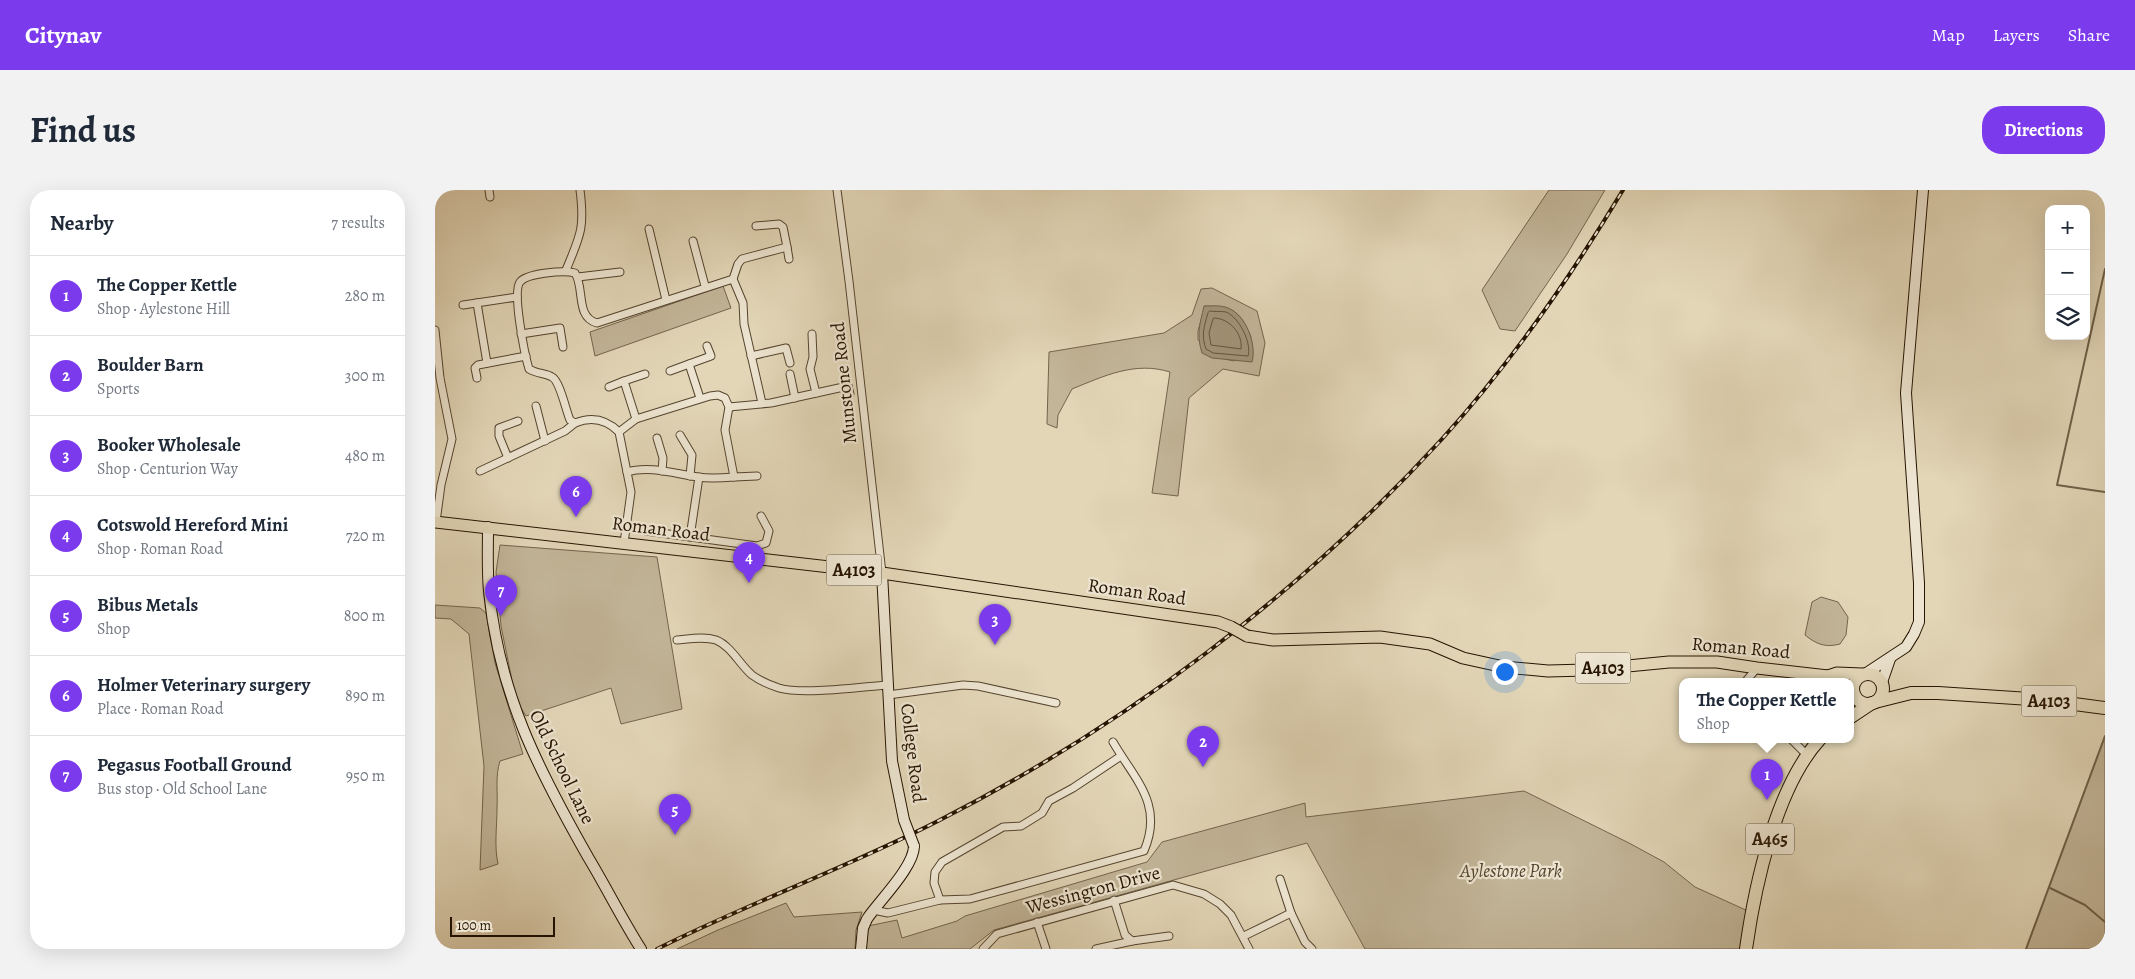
<!DOCTYPE html>
<meta charset="utf-8">
<style>
body{margin:0;font-family:Alegreya,serif;background:#f2f2f3;color:#1f2937}
.controls{position:absolute;right:15px;top:15px;display:grid;overflow:hidden;border-radius:10px;box-shadow:0 5px 20px #0002}
.controls button{width:45px;height:45px;display:grid;place-items:center;padding:0;border:0;border-bottom:1px solid #e0e1e3;background:#fff;color:#1f2937;font:25px sans-serif}
.scale{position:absolute;left:15px;bottom:12px;width:105px;box-sizing:border-box;padding-left:5px;border:2px solid #261400;border-top:0;font-size:14px;line-height:18px;white-space:nowrap;color:#261400;-webkit-text-stroke:4px #ece4d0;paint-order:stroke}
.you{position:absolute;left:1069px;top:481px;width:18px;height:18px;margin:-12px;border:4px solid #fff;border-radius:50%;background:#1a73e8;box-shadow:0 0 0 8px #1a73e833}
.badge{display:grid;place-items:center;width:32px;height:32px;border-radius:50%;background:#7c3aed;color:#fff;font-size:16px;font-weight:700}
.pin{position:absolute;translate:-50% -41px;filter:drop-shadow(0 1px 2px #0008)}
.pin::after{content:'';position:absolute;top:26px;width:18px;height:15px;background:inherit;clip-path:polygon(0 0,100% 0,50% 100%)}
.popup{position:absolute;left:1244px;top:488px;width:175px;height:65px;box-sizing:border-box;display:grid;place-content:center;border-radius:10px;background:#fff;filter:drop-shadow(0 1px 4px #0005);font-size:16px;white-space:nowrap;color:#747a83}
.popup b{font-size:19px;color:#1f2937}
.popup::after{content:'';position:absolute;left:50%;top:100%;margin-left:-10px;border:10px solid transparent;border-top-color:#fff}
.list{margin:0;padding:0;list-style:none}
h2{display:flex;justify-content:space-between;align-items:center;height:65px;margin:0;padding:0 20px;font-size:21px}
h2 small{font-size:16px;font-weight:400;color:#747a83}
.list li{display:grid;grid-template-columns:32px 1fr auto;gap:15px;align-items:center;box-sizing:border-box;height:80px;padding:0 20px;border-top:1px solid #e0e1e3}
.list b{display:block;font-size:19px;white-space:nowrap}
.list p{margin:0;font-size:16px;white-space:nowrap;color:#747a83}
.list em{font-size:16px;font-style:normal;color:#747a83}
.icon{flex:none;width:28px;height:28px;fill:none;stroke:currentColor;stroke-width:2;stroke-linecap:round;stroke-linejoin:round}
.map{position:relative;flex:none;width:1670px;height:759px;overflow:hidden;border-radius:20px}
header{display:flex;align-items:center;gap:30px;box-sizing:border-box;height:70px;padding:0 25px;background:#7c3aed;color:#fff}
header strong{font-size:24px}
nav{display:flex;gap:28px;margin-inline-start:auto;font-size:18px}
.intro{display:flex;align-items:center;justify-content:space-between;box-sizing:border-box;height:120px;padding:0 30px}
h1{margin:0;font-size:35px}
.button{padding:12px 22px;border-radius:20px;background:#7c3aed;color:#fff;font-size:18px;font-weight:700}
main{display:flex;gap:30px;padding:0 30px}
aside{flex:1;background:#fff;border-radius:20px;box-shadow:0 5px 20px #0002}
.map>svg:first-child{display:block}
.green{fill:#c2b598;stroke:#74644c;fill-rule:evenodd}
.water{fill:#a29479;stroke:#706149}
.lines{fill:none;stroke-linecap:round;stroke-linejoin:round}
.shore{stroke:#64543c;stroke-width:1}
.stream{stroke:#706149;stroke-width:2}
.street-casing{stroke:#55442e;stroke-width:9}
.secondary-casing{stroke:#261400;stroke-width:12}
.primary-casing{stroke:#261400;stroke-width:13}
.highway-casing{stroke:#261400;stroke-width:14}
.street{stroke:#ece4d0;stroke-width:7}
.secondary{stroke:#ece4d0;stroke-width:10}
.primary{stroke:#e2d6b7;stroke-width:11}
.highway{stroke:#e2d6b7;stroke-width:12}
.rail-casing{stroke:#261400;stroke-width:4}
.rail{stroke:#ece4d0;stroke-width:2;stroke-dasharray:5.5;stroke-linecap:butt}
.secondary-bridge-casing{stroke:#261400;stroke-width:12;stroke-linecap:butt}
.primary-bridge-casing{stroke:#261400;stroke-width:13;stroke-linecap:butt}
.secondary-bridge{stroke:#ece4d0;stroke-width:10}
.primary-bridge{stroke:#e2d6b7;stroke-width:11}
.labels{text-anchor:middle;dominant-baseline:central;stroke-width:4.5;stroke-linejoin:round;paint-order:stroke}
.shield{fill:#ece4d0;stroke:#61523e;stroke-width:1}
.shield-label{font-size:18px;font-weight:bold;fill:#261400}
.street-label{font-size:19px;fill:#261400;stroke:#ece4d0}
.park-label{font-size:19px;font-style:italic;fill:#55442e;stroke:#ece4d0}
</style>
<header>
<strong>Citynav</strong>
<nav><a>Map</a><a>Layers</a><a>Share</a></nav>
</header>
<div class="intro"><h1>Find us</h1><a class="button">Directions</a></div>
<main>
<aside>
<h2>Nearby<small>7 results</small></h2>
<ul class="list">
<li><span class="badge">1</span><div><b>The Copper Kettle</b><p>Shop · Aylestone Hill</p></div><em>280 m</em></li>
<li><span class="badge">2</span><div><b>Boulder Barn</b><p>Sports</p></div><em>300 m</em></li>
<li><span class="badge">3</span><div><b>Booker Wholesale</b><p>Shop · Centurion Way</p></div><em>480 m</em></li>
<li><span class="badge">4</span><div><b>Cotswold Hereford Mini</b><p>Shop · Roman Road</p></div><em>720 m</em></li>
<li><span class="badge">5</span><div><b>Bibus Metals</b><p>Shop</p></div><em>800 m</em></li>
<li><span class="badge">6</span><div><b>Holmer Veterinary surgery</b><p>Place · Roman Road</p></div><em>890 m</em></li>
<li><span class="badge">7</span><div><b>Pegasus Football Ground</b><p>Bus stop · Old School Lane</p></div><em>950 m</em></li>
</ul>
</aside>
<div class="map">
<svg width="1670" height="759" viewBox="0 0 1670 759">
<rect width="100%" height="100%" fill="#e2d6b7"/>
<filter id="stains"><feTurbulence type="fractalNoise" baseFrequency=".004" numOctaves="4"/><feColorMatrix values="0 0 0 0 .2 0 0 0 0 .09 0 0 0 0 .02 0 0 0 .5 -.17"/></filter>
<radialGradient id="worn" r=".72"><stop offset=".6" stop-color="#630" stop-opacity="0"/><stop offset="1" stop-color="#630" stop-opacity=".3"/></radialGradient>
<!-- green -->
<g class="green">
<path d="M1114,0H1170L1132,64L1080,141L1065,139L1047,100Z"/>
<path d="M288,96L296,118L160,166L155,142Z"/>
<path d="M777,98L822,121L830,153L824,186L788,179L754,208L743,306L717,303L735,182C700,171 669,186 637,199L623,225L622,238L612,234L614,162L729,143L757,125L766,99ZM770,116C800,118 803,119 816,147L799,171L785,168L763,150V141Z"/>
<path d="M65,355L222,367L247,519L186,534L176,498L91,526L81,510L66,436L61,382Z"/>
<path d="M1386,407L1403,412L1413,427L1411,445L1405,454C1390,458 1381,454 1370,445L1377,412Z"/>
<path d="M0,415L45,418L51,423L60,473L88,564L65,571C60,586 63,603 62,618C62,638 59,655 63,674L45,680L49,576L34,444L16,429L0,428Z"/>
<path d="M1670,546V759H1591Z"/>
<path d="M1089,601L1194,653L1229,672L1260,697L1313,721L1306,759H930L872,653L559,740L535,759H430L433,736L462,730L467,748L522,731L530,726L712,672L727,652L870,613L871,627Z"/>
<path d="M351,713L359,727L427,722L421,740L420,759H242L283,740Z"/>
</g>
<!-- water -->
<path class="water" d="M769,116C776,116 787,115 793,118C811,125 822,154 817,172L777,168L767,163C761,144 765,134 769,116Z"/>
<g class="lines">
<!-- shore -->
<g class="shore">
<path d="M775,121C780,122 787,121 791,122C804,127 817,153 813,166L778,163L771,159C766,146 769,136 773,123Z"/>
<path d="M780,128C795,129 808,144 806,159L776,155L774,143L778,129Z"/>
</g>
<!-- stream -->
<g class="stream">
<path d="M1670,79L1622,295L1670,302"/>
<path d="M1615,698L1650,715L1670,732"/>
<path d="M1591,759L1670,546"/>
</g>
<!-- street casing -->
<g class="street-casing">
<g id="street">
<path d="M54,0L55,7"/>
<path d="M402,0L414,91L447,383"/>
<path d="M214,39L231,110"/>
<path d="M258,51L270,96"/>
<path d="M352,57L354,69"/>
<path d="M131,80C145,46 150,39 145,0"/>
<path d="M143,87L185,82"/>
<path d="M298,89L303,74L307,69L352,57L348,37L344,34L321,36"/>
<path d="M42,113L52,173"/>
<path d="M28,115L82,107"/>
<path d="M0,140L5,188L17,249L6,295L1,332"/>
<path d="M86,144L125,138L128,157"/>
<path d="M377,144L378,167L375,179L381,203"/>
<path d="M316,166L351,158L355,173"/>
<path d="M235,181L254,174"/>
<path d="M355,184L360,208"/>
<path d="M42,188L40,178L43,175L91,166"/>
<path d="M189,191L210,184"/>
<path d="M413,196L415,204"/>
<path d="M174,197L189,191L201,229"/>
<path d="M265,208L254,174L276,166L272,156"/>
<path d="M101,216L110,251"/>
<path d="M294,217L336,213L413,196L410,187"/>
<path d="M184,242L201,229L275,206L283,205L290,208L294,217L290,240L299,287L322,286"/>
<path d="M245,245L257,265L255,286"/>
<path d="M222,248L228,268L227,281"/>
<path d="M73,268L64,246V238L83,231"/>
<path d="M45,281L130,241L140,233"/>
<path d="M192,282C214,275 241,284 263,287C275,289 287,288 299,287"/>
<path d="M211,341L322,356L331,353L334,341L326,326"/>
<path d="M255,347L264,287"/>
<path d="M189,353L196,302L184,242C171,229 157,226 140,233L135,230C131,221 125,191 117,187C111,183 102,184 94,179C90,166 77,102 85,92C92,83 129,80 140,83C150,98 140,127 162,133L298,89L308,113L309,134L327,213"/>
<path d="M242,450C254,449 269,446 281,450C296,456 305,475 317,485C325,491 335,495 344,498C368,505 425,497 452,495"/>
<path d="M1311,491L1322,478"/>
<path d="M453,505L528,495L543,496L621,513"/>
<path d="M1356,549L1371,564"/>
<path d="M505,710L499,693L500,682L507,672L568,637L586,636L607,623L614,611L638,598L686,566"/>
<path d="M679,710L690,745L697,751L734,746"/>
<path d="M438,720L453,723L505,710L535,709L709,661C729,614 700,590 678,552"/>
<path d="M856,723L870,752L877,759"/>
<path d="M602,732L611,759"/>
<path d="M809,746L856,723L845,689"/>
<path d="M548,759L562,744L738,695L769,704L785,714L796,725L814,759"/>
<path d="M661,759L697,751"/>
</g>
</g>
<!-- secondary casing -->
<g class="secondary-casing">
<g id="secondary">
<path d="M53,337C53,358 52,380 54,401C64,504 103,579 153,667C171,697 187,729 206,759"/>
<path d="M447,383L457,571L469,630"/>
<path d="M1430,484L1471,457L1479,444L1484,432V393L1471,203L1488,0"/>
<path d="M1447,492L1455,469"/>
<path d="M426,759L428,738L432,729C444,711 479,677 479,656"/>
</g>
</g>
<!-- primary casing -->
<g class="primary-casing">
<g id="primary">
<path d="M0,332L447,383L783,432L796,437"/>
<path d="M812,446L838,450L945,447L995,454L1028,468L1069,477L1113,481L1151,480L1234,472H1282L1322,478L1393,486L1405,491"/>
<path d="M1393,486L1402,483L1427,484"/>
<path d="M1416,500L1418,503"/>
</g>
</g>
<!-- highway casing -->
<g class="highway-casing">
<g id="highway">
<circle cx="1433" cy="499" r="15"/>
<path d="M1440,512L1476,503H1503L1609,510L1670,518"/>
<path d="M1416,527L1437,513"/>
<path d="M1311,759C1320,695 1341,597 1385,549"/>
</g>
</g>
<!-- street -->
<use href="#street" class="street"/>
<!-- secondary -->
<use href="#secondary" class="secondary"/>
<!-- primary -->
<use href="#primary" class="primary"/>
<!-- highway -->
<use href="#highway" class="highway"/>
<!-- rail casing -->
<g class="rail-casing">
<path id="rail" d="M222,759C314,713 411,678 503,631C691,535 864,405 1007,249C1076,173 1135,88 1188,0"/>
</g>
<!-- rail -->
<use href="#rail" class="rail"/>
<!-- secondary-bridge casing -->
<g class="secondary-bridge-casing">
<path id="secondary-bridge" d="M469,630L479,656"/>
</g>
<!-- primary-bridge casing -->
<g class="primary-bridge-casing">
<path id="primary-bridge" d="M796,437L812,446"/>
</g>
<!-- secondary-bridge -->
<use href="#secondary-bridge" class="secondary-bridge"/>
<!-- primary-bridge -->
<use href="#primary-bridge" class="primary-bridge"/>
</g>
<g class="labels">
<!-- shield labels -->
<g class="shield">
<rect x="391.5" y="364.5" width="55" height="31" rx="4"/>
<rect x="1140.5" y="462.5" width="55" height="31" rx="4"/>
<rect x="1586.5" y="495.5" width="55" height="31" rx="4"/>
<rect x="1311" y="633.5" width="48" height="31" rx="4"/>
</g>
<g class="shield-label">
<text x="419" y="380">A4103</text>
<text x="1168" y="478">A4103</text>
<text x="1614" y="511">A4103</text>
<text x="1335" y="649">A465</text>
</g>
<!-- street labels -->
<g class="street-label">
<text transform="translate(409 193) rotate(-96)">Munstone Road</text>
<text transform="translate(226 339) rotate(7)">Roman Road</text>
<text transform="translate(702 402) rotate(8)">Roman Road</text>
<text transform="translate(1306 458) rotate(5)">Roman Road</text>
<text transform="translate(478 563) rotate(83)">College Road</text>
<text transform="translate(127 577) rotate(64)">Old School Lane</text>
<text transform="translate(658 700) rotate(-15)">Wessington Drive</text>
</g>
<!-- park labels -->
<g class="park-label">
<text x="1076" y="681">Aylestone Park</text>
</g>
</g>
<rect width="100%" height="100%" filter="url(#stains)"/>
<rect width="100%" height="100%" fill="url(#worn)"/>
</svg>
<div class="controls">
<button>+</button>
<button>−</button>
<button><svg class="icon" aria-label="layers" viewBox="0 0 24 24"><path d="M12 4l9 5-9 5-9-5zM3 14l9 5 9-5"/></svg></button>
</div>
<div class="scale">100 m</div>
<div class="you"></div>
<div class="pin badge" style="left:1332px;top:610px">1</div>
<div class="popup"><b>The Copper Kettle</b>Shop</div>
<div class="pin badge" style="left:768px;top:577px">2</div>
<div class="pin badge" style="left:560px;top:455px">3</div>
<div class="pin badge" style="left:314px;top:393px">4</div>
<div class="pin badge" style="left:240px;top:645px">5</div>
<div class="pin badge" style="left:141px;top:327px">6</div>
<div class="pin badge" style="left:66px;top:426px">7</div>
</div>
</main>
